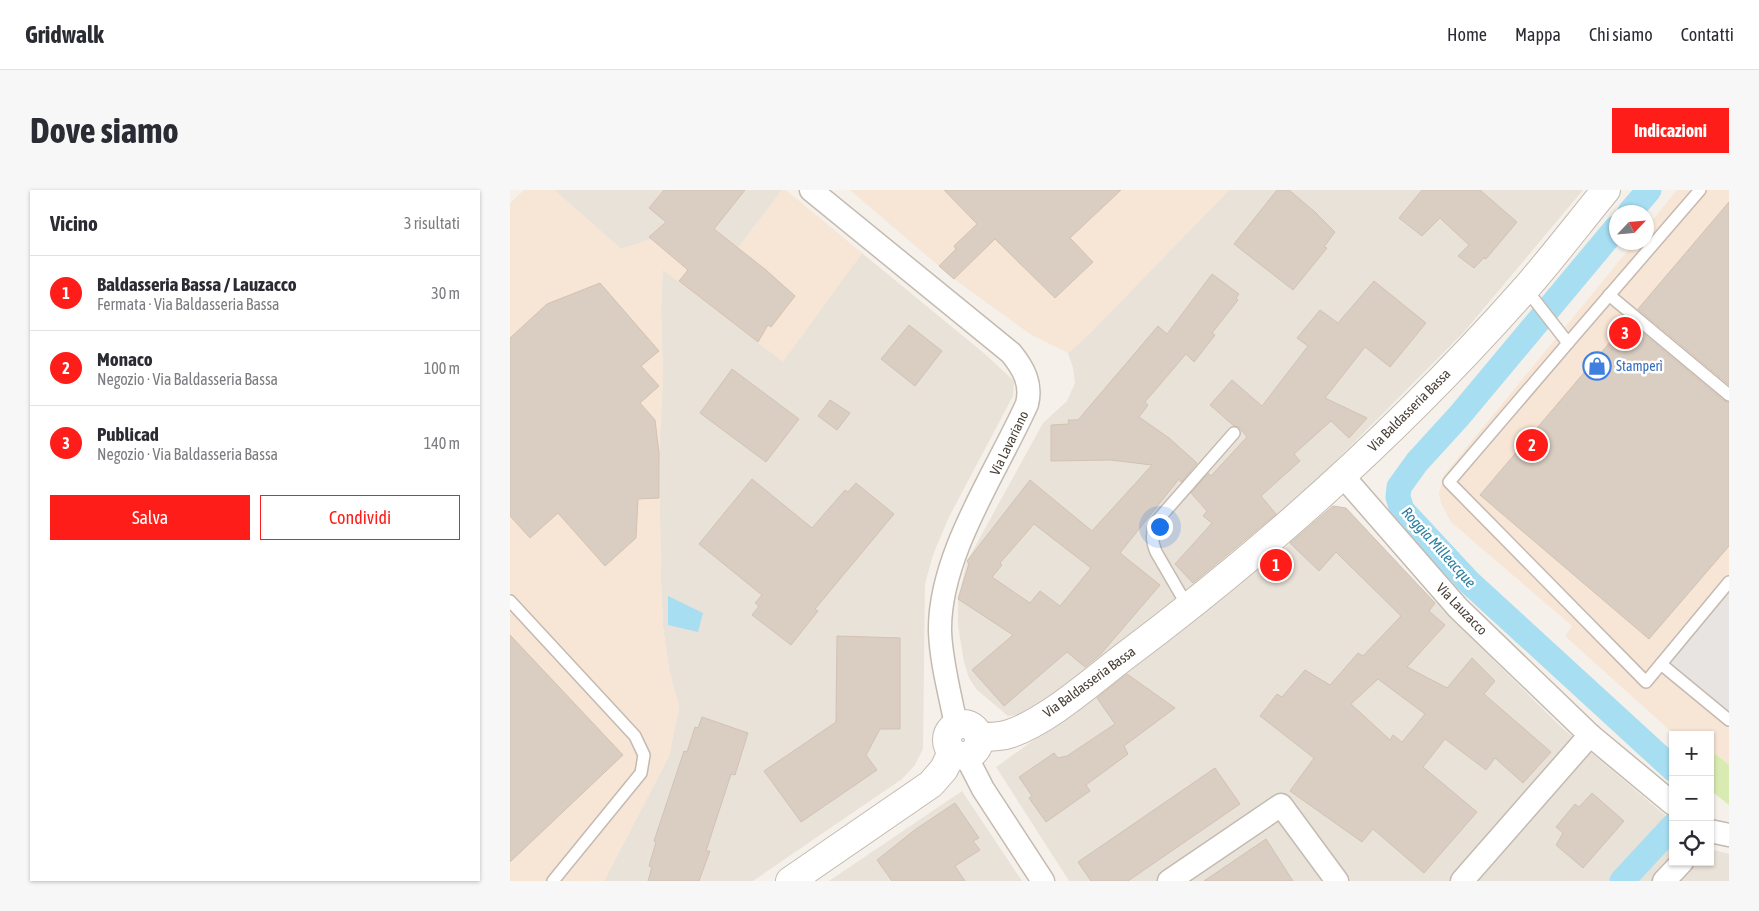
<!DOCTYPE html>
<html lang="it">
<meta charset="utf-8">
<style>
body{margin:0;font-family:"Asap Condensed",sans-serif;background:#f7f7f7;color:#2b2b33}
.controls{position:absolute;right:15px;bottom:15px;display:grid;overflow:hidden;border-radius:0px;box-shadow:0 1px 4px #0004}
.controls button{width:45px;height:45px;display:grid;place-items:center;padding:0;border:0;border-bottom:1px solid #e1e1e2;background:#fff;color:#2b2b33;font:25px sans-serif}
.compass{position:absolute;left:1099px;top:15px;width:45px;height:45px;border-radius:50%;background:#fff;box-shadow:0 1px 4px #0004;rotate:64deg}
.you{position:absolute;left:649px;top:336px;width:18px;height:18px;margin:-12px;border:4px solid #fff;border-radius:50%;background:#1a73e8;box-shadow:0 0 0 8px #1a73e833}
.badge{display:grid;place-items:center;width:32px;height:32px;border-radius:50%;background:#fe1d19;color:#fff;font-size:16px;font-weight:700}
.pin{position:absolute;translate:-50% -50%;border:2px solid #fff;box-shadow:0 1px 5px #0006}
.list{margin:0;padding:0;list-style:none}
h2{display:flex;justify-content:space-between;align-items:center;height:65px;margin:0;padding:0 20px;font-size:21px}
h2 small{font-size:16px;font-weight:400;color:#7c7c81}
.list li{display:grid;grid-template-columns:32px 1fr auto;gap:15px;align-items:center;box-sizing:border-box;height:75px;padding:0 20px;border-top:1px solid #e1e1e2}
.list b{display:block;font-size:19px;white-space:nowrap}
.list p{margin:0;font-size:16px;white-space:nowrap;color:#7c7c81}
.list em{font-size:16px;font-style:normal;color:#7c7c81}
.actions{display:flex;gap:10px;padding:15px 20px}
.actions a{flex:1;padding:11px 0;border:1px solid #fe1d19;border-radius:0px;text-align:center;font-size:18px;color:#fe1d19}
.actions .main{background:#fe1d19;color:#fff}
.icon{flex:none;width:28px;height:28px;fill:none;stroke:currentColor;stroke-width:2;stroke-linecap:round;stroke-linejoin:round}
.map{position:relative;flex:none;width:1219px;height:691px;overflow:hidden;border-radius:0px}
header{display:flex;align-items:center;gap:30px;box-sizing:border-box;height:70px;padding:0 25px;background:#fff;border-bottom:1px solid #e1e1e2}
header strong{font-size:24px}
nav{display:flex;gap:28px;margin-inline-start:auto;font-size:18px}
.intro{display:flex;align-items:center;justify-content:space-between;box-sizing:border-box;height:120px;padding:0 30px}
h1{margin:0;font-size:35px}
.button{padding:12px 22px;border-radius:0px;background:#fe1d19;color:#fff;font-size:18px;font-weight:700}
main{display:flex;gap:30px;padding:0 30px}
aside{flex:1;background:#fff;border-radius:0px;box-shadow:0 1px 4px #0004}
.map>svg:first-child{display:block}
.residential{fill:#e9e2d8}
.commercial{fill:#f7e5d6}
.green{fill:#d9eab3}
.parking{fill:#e7e4e2}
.water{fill:#a7def2}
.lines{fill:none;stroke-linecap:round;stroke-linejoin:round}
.canal{stroke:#a7def2;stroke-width:25}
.building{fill:#dacec2;stroke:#d2c2b2;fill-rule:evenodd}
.service-casing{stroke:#c4bab0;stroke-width:14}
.minor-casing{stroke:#c4bab0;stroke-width:25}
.tertiary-casing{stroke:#c4bab0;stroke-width:30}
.service{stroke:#fff;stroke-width:11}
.minor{stroke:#fff;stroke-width:22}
.tertiary{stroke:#fff;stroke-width:28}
.labels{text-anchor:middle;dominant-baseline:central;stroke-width:5;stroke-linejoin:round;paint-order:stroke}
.shop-label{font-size:14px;fill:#366cbe;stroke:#fff;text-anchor:start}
.street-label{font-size:14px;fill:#4a4038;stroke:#fff}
.water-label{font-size:15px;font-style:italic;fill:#297ea0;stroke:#fff}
</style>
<header>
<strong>Gridwalk</strong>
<nav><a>Home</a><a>Mappa</a><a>Chi siamo</a><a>Contatti</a></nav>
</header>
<div class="intro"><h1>Dove siamo</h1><a class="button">Indicazioni</a></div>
<main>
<aside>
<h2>Vicino<small>3 risultati</small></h2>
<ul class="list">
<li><span class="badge">1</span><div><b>Baldasseria Bassa / Lauzacco</b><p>Fermata · Via Baldasseria Bassa</p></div><em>30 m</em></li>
<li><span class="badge">2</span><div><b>Monaco</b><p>Negozio · Via Baldasseria Bassa</p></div><em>100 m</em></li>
<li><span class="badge">3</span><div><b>Publicad</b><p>Negozio · Via Baldasseria Bassa</p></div><em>140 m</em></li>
</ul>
<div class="actions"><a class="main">Salva</a><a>Condividi</a></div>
</aside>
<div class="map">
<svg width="1219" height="691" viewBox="0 0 1219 691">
<rect width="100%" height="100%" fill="#f5f1ea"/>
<!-- residential -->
<g class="residential">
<path d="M44,0H272L228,58L157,44L111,59Z"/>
<path d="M719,0H1073L954,142L769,328L577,483L518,521L508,525L498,526L467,500L459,488L454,472L448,436V409L457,371L533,233L557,211L565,193L563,178L558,163L579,144Z"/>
<path d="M352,63L475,164L504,191L503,206L439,327L423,365L415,394L413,559L405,575L392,589L243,691H94L159,566L169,517L159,480L153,437L151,392L149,263L153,188L151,119L153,79L273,171Z"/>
<path d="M823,316L836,318L882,369L1050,536L1163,632V672H1200V659L1219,664V691H559L486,577L616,484L781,353Z"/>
<path d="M452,601L512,691H319Z"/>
</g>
<!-- commercial -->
<g class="commercial">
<path d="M14,0H44L111,59L157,44L200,45L204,39L228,58L272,0H276L352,63L273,172L153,80L151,119L153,188L149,263L151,392L153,437L159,480L169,517L159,566L94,691H0V13Z"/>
<path d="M340,0H719L579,144L558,163L520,144L444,89Z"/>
<path d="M1167,0H1219V575L1207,564L1200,571V545H1165L1055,446L1062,436L941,332L931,313L929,303L934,285L1124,53L1136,52L1137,37Z"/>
</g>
<!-- green -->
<path class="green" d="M1206,564L1219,575V615L1200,600V571Z"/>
<!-- parking -->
<path class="parking" d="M1219,392V530L1151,474Z"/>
<!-- water -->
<path class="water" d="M158,406L193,423L188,442L158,435Z"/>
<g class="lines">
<!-- canal -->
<g class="canal">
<path d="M1120,22L1139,0"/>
<path d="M1106,38L949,226L907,272L889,297L888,307L892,320L959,392L1163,579"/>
<path d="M1112,691L1163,636"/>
</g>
</g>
<!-- building -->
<g class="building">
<path d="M154,0H235L204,39L256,80L285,106L261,137L258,135L248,152L169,91L178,80L139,47L156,32L139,18Z"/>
<path d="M434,0H611L560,48L583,72L545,108L485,49L444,89L429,76L446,59L444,56L467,34Z"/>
<path d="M767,0H779L805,22L825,42L814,57L817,58L783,100L724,54Z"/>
<path d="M912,0H970L1007,32L976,69L974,68L964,78L948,66L959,55L930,28L912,46L889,28Z"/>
<path d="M1219,12V195L1128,119Z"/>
<path d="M702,84L729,104L726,108L728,110L702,143L705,145L684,172L676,164L635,212L638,215L629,227L659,248L687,273L671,292L669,289L610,363L650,395L590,465L575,477L557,462L494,516L462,480L503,445L448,409L459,374L457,371L520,290L582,341L642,275L600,270L541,271V235L559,234L558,230H568L648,136L657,144ZM524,334L581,378L550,416L530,401L520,413L482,387L492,375L490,373Z"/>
<path d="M864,91L916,133L880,177L855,157L815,208L857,228L839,248L821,231L784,264L790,271L751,306L766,324L683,393L665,374L702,333L693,326L697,321L681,303L698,283L701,286L737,247L729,237L724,236L700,215L722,190L752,216L798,156L787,148L810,120L828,133Z"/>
<path d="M90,93L149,161L131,176L149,196L130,213L145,230L149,263V308L128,309L126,348L95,376L48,323L20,348L0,326V148L37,114Z"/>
<path d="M1118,131L1214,211L1219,212V356L1139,449L970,305Z"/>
<path d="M399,135L432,161L405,196L371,169Z"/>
<path d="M222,179L289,229L256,272L190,223Z"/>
<path d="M320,210L340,223L327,240L308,226Z"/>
<path d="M242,289L302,338L335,300L338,302L346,293L384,324L305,419L308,421L281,455L242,425L249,416L245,413L252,405L189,354Z"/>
<path d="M823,316L836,318L925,413L919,421L935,435L897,477L937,498L962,468L985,491L974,504L1041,562L1013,593L985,568L976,580L935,549L913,577L967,622L914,683L863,639L852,652L780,601L804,568L750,526L767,504L772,507L795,480L820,495L848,463L853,466L891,426L826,362L809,381L780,353ZM868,489L915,524L892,552L883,545L880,550L841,514Z"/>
<path d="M0,445L113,565L0,672Z"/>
<path d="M327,446L390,448V539H370L356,565L367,580L291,632L254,581L326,532Z"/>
<path d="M617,484L665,518L614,556L618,564L576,595L580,601L536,632L519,608L522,606L509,587L544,563L548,568L557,566L605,534L587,508Z"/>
<path d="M192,527L238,543L225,585L221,584L196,661H200L189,691H138L142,677L139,676L146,652L144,651L174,561L177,562L185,537L188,538Z"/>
<path d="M705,578L730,614L618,691H581L568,672Z"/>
<path d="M1082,603L1114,631L1073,678L1046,655L1053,643L1046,637L1065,614L1069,617Z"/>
<path d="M445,613L469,648L463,651L470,660L445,676L455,691H382L367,670L406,639Z"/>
<path d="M756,649L783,691H694Z"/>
</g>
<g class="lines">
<!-- service casing -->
<g class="service-casing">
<g id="service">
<path d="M1016,99L1058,153L1190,0"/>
<path d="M1099,105L1219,205"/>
<path d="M1058,153L939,292L1136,492L1219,392"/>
<path d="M0,411L125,546L134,565L131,583L43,691"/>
<path d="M678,417L646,362C642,352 641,344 645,333L724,243"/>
<path d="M1151,474L1219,530"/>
</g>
</g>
<!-- minor casing -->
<g class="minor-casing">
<g id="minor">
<path d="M301,0L501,163C514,179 522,194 517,214C486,283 429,365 430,441C431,472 440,504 446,535"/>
<path d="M832,285L948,418L1080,545L1163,614"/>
<path d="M456,566L473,599L533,691"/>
<path d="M1200,641L1219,645"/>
<path d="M659,691L771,615L827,691"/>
<path d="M952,691L1080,545"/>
<path d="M1154,691L1172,672"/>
</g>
</g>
<!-- tertiary casing -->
<g class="tertiary-casing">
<g id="tertiary">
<circle cx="453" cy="550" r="16"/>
<path d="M470,547C480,547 490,547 499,544C536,532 580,493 611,469C757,360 895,235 1016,98C1043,67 1069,33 1096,0"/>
<path d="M280,691L421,594L434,579L442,562"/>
</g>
</g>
<!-- service -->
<use href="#service" class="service"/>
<!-- minor -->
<use href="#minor" class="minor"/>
<!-- tertiary -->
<use href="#tertiary" class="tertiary"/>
</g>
<!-- icons -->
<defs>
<g id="shop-ring" transform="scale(1.4375)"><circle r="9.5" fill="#fff" stroke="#3f7fe0" stroke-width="1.5"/><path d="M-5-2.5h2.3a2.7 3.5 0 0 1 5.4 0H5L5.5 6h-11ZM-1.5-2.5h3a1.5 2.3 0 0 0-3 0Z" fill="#3f7fe0"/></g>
</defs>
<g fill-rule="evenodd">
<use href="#shop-ring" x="1087" y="176"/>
</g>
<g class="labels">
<!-- shop labels -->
<g class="shop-label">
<text x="1106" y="176">Stamperì</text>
</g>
<!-- street labels -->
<g class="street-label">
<text transform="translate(899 220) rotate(-45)">Via Baldasseria Bassa</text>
<text transform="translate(499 253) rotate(-64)">Via Lavariano</text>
<text transform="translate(952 419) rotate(46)">Via Lauzacco</text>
<text transform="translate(579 492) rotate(-36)">Via Baldasseria Bassa</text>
</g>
<!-- water labels -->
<g class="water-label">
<text transform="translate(929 357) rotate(48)">Roggia Milleacque</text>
</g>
</g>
</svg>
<div class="controls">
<button>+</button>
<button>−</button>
<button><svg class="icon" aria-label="locate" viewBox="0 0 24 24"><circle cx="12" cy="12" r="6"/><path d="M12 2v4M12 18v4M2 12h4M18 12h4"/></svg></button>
</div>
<svg class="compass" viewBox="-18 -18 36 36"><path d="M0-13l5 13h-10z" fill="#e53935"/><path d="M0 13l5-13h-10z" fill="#7c7c81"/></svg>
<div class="you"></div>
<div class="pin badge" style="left:766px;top:375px">1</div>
<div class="pin badge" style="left:1022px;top:255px">2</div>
<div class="pin badge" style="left:1115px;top:143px">3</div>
</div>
</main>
